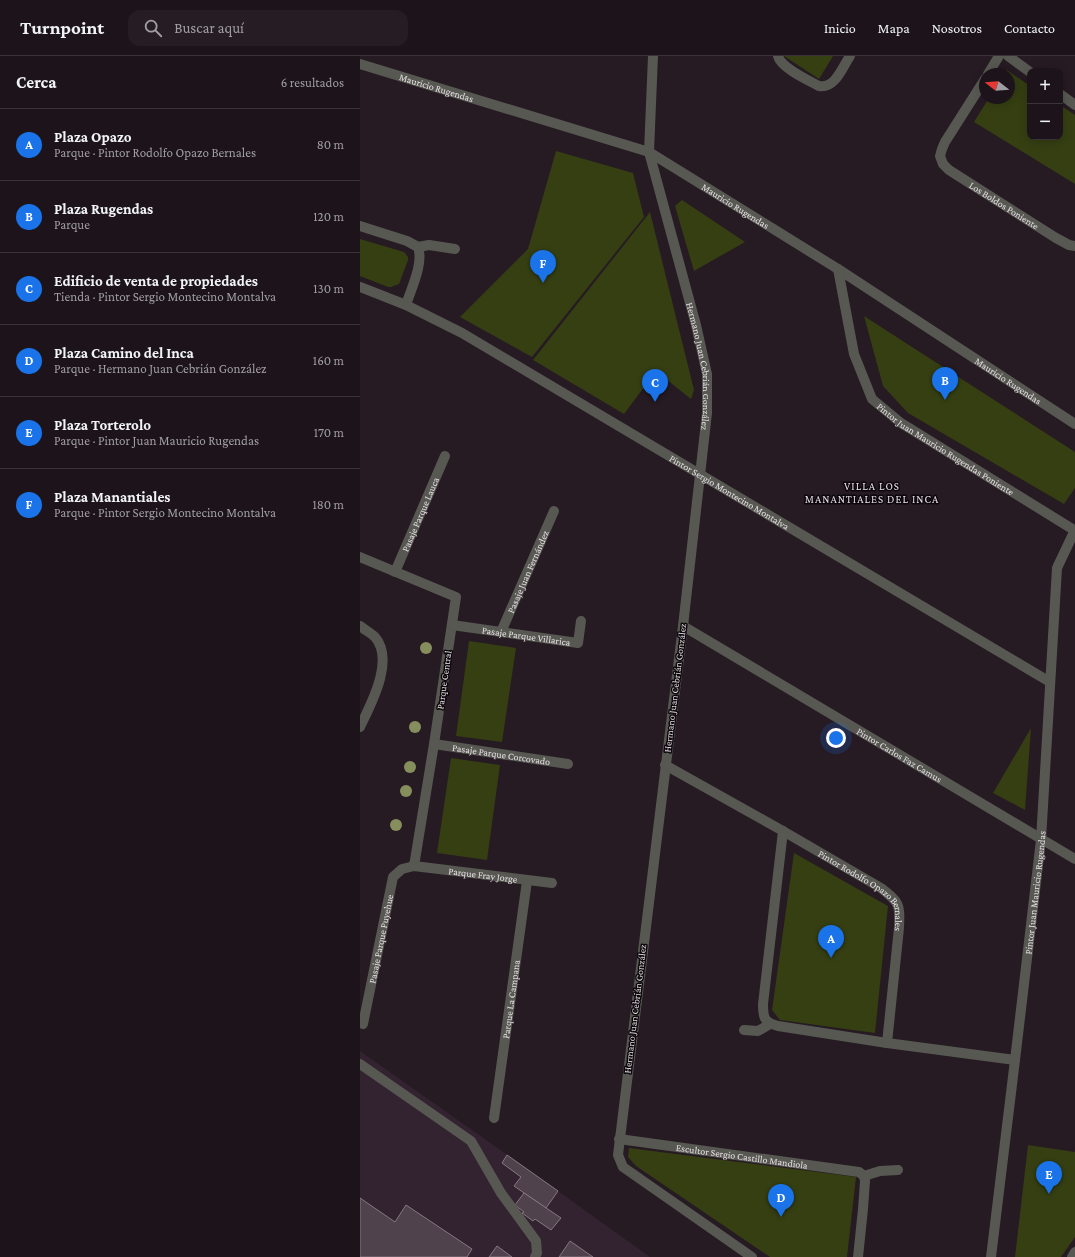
<!DOCTYPE html>
<html lang="es">
<meta charset="utf-8">
<style>
body{margin:0;font-family:"Crimson Pro",serif;background:#251d23;color:#f1f3f6}
.controls{position:absolute;right:12px;top:12px;display:grid;overflow:hidden;border-radius:8px;box-shadow:0 2px 10px #0003}
.controls button{width:36px;height:36px;display:grid;place-items:center;padding:0;border:0;border-bottom:1px solid #3a3339;background:#1c141a;color:#f1f3f6;font:20px sans-serif}
.compass{position:absolute;left:619px;top:12px;width:36px;height:36px;border-radius:50%;background:#1c141a;box-shadow:0 2px 10px #0003;rotate:287deg}
.you{position:absolute;left:476px;top:682px;width:14px;height:14px;margin:-10px;border:3px solid #fff;border-radius:50%;background:#1a73e8;box-shadow:0 0 0 6px #1a73e833}
.badge{display:grid;place-items:center;width:26px;height:26px;border-radius:50%;background:#1a73e8;color:#fff;font-size:13px;font-weight:700}
.pin{position:absolute;translate:-50% -33px;filter:drop-shadow(0 1px 2px #0008)}
.pin::after{content:'';position:absolute;top:21px;width:14px;height:12px;background:inherit;clip-path:polygon(0 0,100% 0,50% 100%)}
.list{margin:0;padding:0;list-style:none}
h2{display:flex;justify-content:space-between;align-items:center;height:52px;margin:0;padding:0 16px;font-size:17px}
h2 small{font-size:13px;font-weight:400;color:#a09ea2}
.list li{display:grid;grid-template-columns:26px 1fr auto;gap:12px;align-items:center;box-sizing:border-box;height:72px;padding:0 16px;border-top:1px solid #3a3339}
.list b{display:block;font-size:15px;white-space:nowrap}
.list p{margin:0;font-size:13px;white-space:nowrap;color:#a09ea2}
.list em{font-size:13px;font-style:normal;color:#a09ea2}
.icon{flex:none;width:22px;height:22px;fill:none;stroke:currentColor;stroke-width:2;stroke-linecap:round;stroke-linejoin:round}
.map{position:relative;flex:none;width:715px;height:1201px;overflow:hidden}
header{display:flex;align-items:center;gap:24px;box-sizing:border-box;height:56px;padding:0 20px;background:#1c141a;border-bottom:1px solid #3a3339}
header strong{font-size:19px}
nav{display:flex;gap:22px;margin-inline-start:auto;font-size:14px}
.search{width:280px;height:36px;background:#251d23;display:flex;align-items:center;gap:10px;box-sizing:border-box;padding:0 14px;border-radius:12px;color:#a09ea2;font-size:15px}
main{display:flex}
aside{flex:1;background:#1c141a}
.map>svg:first-child{display:block}
.built{fill:#332230}
.green{fill:#353f12}
.building{fill:#4f424c;stroke:#867782}
.lines{fill:none;stroke-linecap:round;stroke-linejoin:round}
.lane{stroke:#565851;stroke-width:10}
.street{stroke:#565851;stroke-width:10}
.tree{fill:#868e5d}
.labels{text-anchor:middle;dominant-baseline:central;stroke-width:3;stroke-linejoin:round;paint-order:stroke}
.street-label{font-size:10px;fill:#e7dee5;stroke:#0c070b}
.neighbourhood-label{font-size:11px;letter-spacing:1px;fill:#e7dee5;stroke:#0c070b}
</style>
<header>
<strong>Turnpoint</strong>
<div class="search"><svg class="icon" aria-label="search" viewBox="0 0 24 24"><circle cx="10" cy="10" r="6"/><path d="M15 15l6 6"/></svg>Buscar aquí</div>
<nav><a>Inicio</a><a>Mapa</a><a>Nosotros</a><a>Contacto</a></nav>
</header>
<main>
<aside>
<h2>Cerca<small>6 resultados</small></h2>
<ul class="list">
<li><span class="badge">A</span><div><b>Plaza Opazo</b><p>Parque · Pintor Rodolfo Opazo Bernales</p></div><em>80 m</em></li>
<li><span class="badge">B</span><div><b>Plaza Rugendas</b><p>Parque</p></div><em>120 m</em></li>
<li><span class="badge">C</span><div><b>Edificio de venta de propiedades</b><p>Tienda · Pintor Sergio Montecino Montalva</p></div><em>130 m</em></li>
<li><span class="badge">D</span><div><b>Plaza Camino del Inca</b><p>Parque · Hermano Juan Cebrián González</p></div><em>160 m</em></li>
<li><span class="badge">E</span><div><b>Plaza Torterolo</b><p>Parque · Pintor Juan Mauricio Rugendas</p></div><em>170 m</em></li>
<li><span class="badge">F</span><div><b>Plaza Manantiales</b><p>Parque · Pintor Sergio Montecino Montalva</p></div><em>180 m</em></li>
</ul>
</aside>
<div class="map">
<svg width="715" height="1201" viewBox="0 0 715 1201">
<rect width="100%" height="100%" fill="#261a23"/>
<!-- built -->
<path class="built" d="M0,995L166,1112L290,1201H0Z"/>
<!-- green -->
<g class="green">
<path d="M424,0H473L459,23Z"/>
<path d="M647,14L670,30V81H700V49L715,59V128L614,66L629,42H649V18H644Z"/>
<path d="M196,95L273,117L284,161L172,301L100,261L168,193Z"/>
<path d="M322,144L385,186L334,215L315,150Z"/>
<path d="M290,156L334,334L331,343L296,315L264,358L173,304Z"/>
<path d="M0,183L44,196L48,201V204L39,228L31,231H28L0,220Z"/>
<path d="M504,260L715,396V432L704,448L548,357L523,330Z"/>
<path d="M109,585L156,592L142,686L96,680Z"/>
<path d="M671,672L665,754L633,737Z"/>
<path d="M91,702L140,709L127,804L77,797Z"/>
<path d="M434,797L528,850L515,977L420,964L412,954Z"/>
<path d="M668,1089L715,1096V1181L701,1201H655Z"/>
<path d="M269,1092L496,1121L487,1201H410L276,1110L268,1101Z"/>
</g>
<!-- building -->
<g class="building">
<path d="M147,1099L198,1135L186,1152L154,1130L161,1121L142,1107Z"/>
<path d="M164,1137L201,1162L191,1174L175,1163L173,1165L162,1157L164,1156L155,1149Z"/>
<path d="M0,1142L35,1166L46,1149L112,1193L107,1201H0Z"/>
<path d="M210,1185L233,1201H199Z"/>
<path d="M137,1190L152,1201H129Z"/>
</g>
<g class="lines">
<!-- lane -->
<g class="lane">
<path d="M0,570C5,574 11,577 15,581C35,604 11,648 0,671"/>
<path d="M0,1008L111,1085L141,1137L176,1185L177,1197L175,1201"/>
</g>
<!-- street -->
<g class="street">
<path id="s1" d="M293,0L289,96L336,269L347,318V357L323,570L258,1099L263,1111L392,1201"/>
<path d="M418,0C421,12 448,24 459,30C475,33 482,12 490,0"/>
<path d="M648,0L670,16"/>
<path id="s2" d="M0,8L289,96L478,213L715,368"/>
<path d="M628,18L639,0"/>
<path id="s3" d="M625,23L585,86L582,93L580,100L583,108L589,114L696,182L709,189L715,190"/>
<path d="M700,38L715,49"/>
<path d="M0,170L47,185L58,191C64,207 51,233 46,249"/>
<path d="M58,191L69,189L95,193"/>
<path id="s4" d="M478,213L494,298L512,343L541,367L714,474"/>
<path id="s5" d="M0,231L46,249L102,277L690,626"/>
<path d="M0,501L96,541L74,688L54,810"/>
<path id="s6" d="M35,516L85,400"/>
<path id="s7" d="M92,569L218,587L221,565"/>
<path id="s8" d="M323,570L715,803"/>
<path id="s9" d="M141,576L194,455"/>
<path id="s10" d="M74,688L208,708"/>
<path id="s11" d="M305,709L423,775L521,832C540,847 540,848 539,872L527,987"/>
<path d="M423,775L403,948C403,962 404,966 418,970L527,987L655,1004"/>
<path id="s12" d="M3,968L33,821L42,813L54,810L192,827"/>
<path d="M384,974L398,975L410,968"/>
<path id="s13" d="M134,1062L167,825"/>
<path id="s14" d="M259,1083L499,1116L504,1120L505,1125L503,1153L498,1201"/>
<path d="M504,1120L520,1115L538,1114"/>
<path id="s15" d="M631,1201L655,1004L681,784L697,512L715,474"/>
<path d="M712,1201L715,1196"/>
</g>
</g>
<!-- trees -->
<g class="tree">
<circle cx="66" cy="592" r="6"/>
<circle cx="55" cy="671" r="6"/>
<circle cx="50" cy="711" r="6"/>
<circle cx="46" cy="735" r="6"/>
<circle cx="36" cy="769" r="6"/>
</g>
<g class="labels">
<!-- street labels -->
<g class="street-label">
<text stroke="none"><textPath href="#s2" startOffset="80">Mauricio Rugendas</textPath></text>
<text stroke="none"><textPath href="#s3" startOffset="172">Los Boldos Poniente</textPath></text>
<text stroke="none"><textPath href="#s2" startOffset="404">Mauricio Rugendas</textPath></text>
<text stroke="none"><textPath href="#s1" startOffset="317">Hermano Juan Cebrián González</textPath></text>
<text stroke="none"><textPath href="#s2" startOffset="728">Mauricio Rugendas</textPath></text>
<text stroke="none"><textPath href="#s4" startOffset="224">Pintor Juan Mauricio Rugendas Poniente</textPath></text>
<text stroke="none"><textPath href="#s5" startOffset="423">Pintor Sergio Montecino Montalva</textPath></text>
<text stroke="none"><textPath href="#s6" startOffset="63">Pasaje Parque Lauca</textPath></text>
<text stroke="none"><textPath href="#s9" startOffset="66">Pasaje Juan Fernández</textPath></text>
<text stroke="none"><textPath href="#s7" startOffset="75">Pasaje Parque Villarica</textPath></text>
<text transform="translate(84 624) rotate(-82)">Parque Central</text>
<text transform="translate(315 632) rotate(-83)">Hermano Juan Cebrián González</text>
<text stroke="none"><textPath href="#s10" startOffset="68">Pasaje Parque Corcovado</textPath></text>
<text stroke="none"><textPath href="#s8" startOffset="252">Pintor Carlos Faz Camus</textPath></text>
<text stroke="none"><textPath href="#s12" startOffset="244">Parque Fray Jorge</textPath></text>
<text stroke="none"><textPath href="#s15" startOffset="367">Pintor Juan Mauricio Rugendas</textPath></text>
<text stroke="none"><textPath href="#s11" startOffset="238">Pintor Rodolfo Opazo Bernales</textPath></text>
<text stroke="none"><textPath href="#s12" startOffset="87">Pasaje Parque Puyehue</textPath></text>
<text stroke="none"><textPath href="#s13" startOffset="120">Parque La Campana</textPath></text>
<text transform="translate(275 953) rotate(-83)">Hermano Juan Cebrián González</text>
<text stroke="none"><textPath href="#s14" startOffset="124">Escultor Sergio Castillo Mandiola</textPath></text>
</g>
<!-- neighbourhood labels -->
<g class="neighbourhood-label">
<text x="512" y="430">VILLA LOS<tspan x="512" dy="13">MANANTIALES DEL INCA</tspan></text>
</g>
</g>
</svg>
<div class="controls">
<button>+</button>
<button>−</button>
</div>
<svg class="compass" viewBox="-18 -18 36 36"><path d="M0-13l5 13h-10z" fill="#e53935"/><path d="M0 13l5-13h-10z" fill="#a09ea2"/></svg>
<div class="you"></div>
<div class="pin badge" style="left:471px;top:902px">A</div>
<div class="pin badge" style="left:585px;top:344px">B</div>
<div class="pin badge" style="left:295px;top:346px">C</div>
<div class="pin badge" style="left:421px;top:1161px">D</div>
<div class="pin badge" style="left:689px;top:1138px">E</div>
<div class="pin badge" style="left:183px;top:227px">F</div>
</div>
</main>
